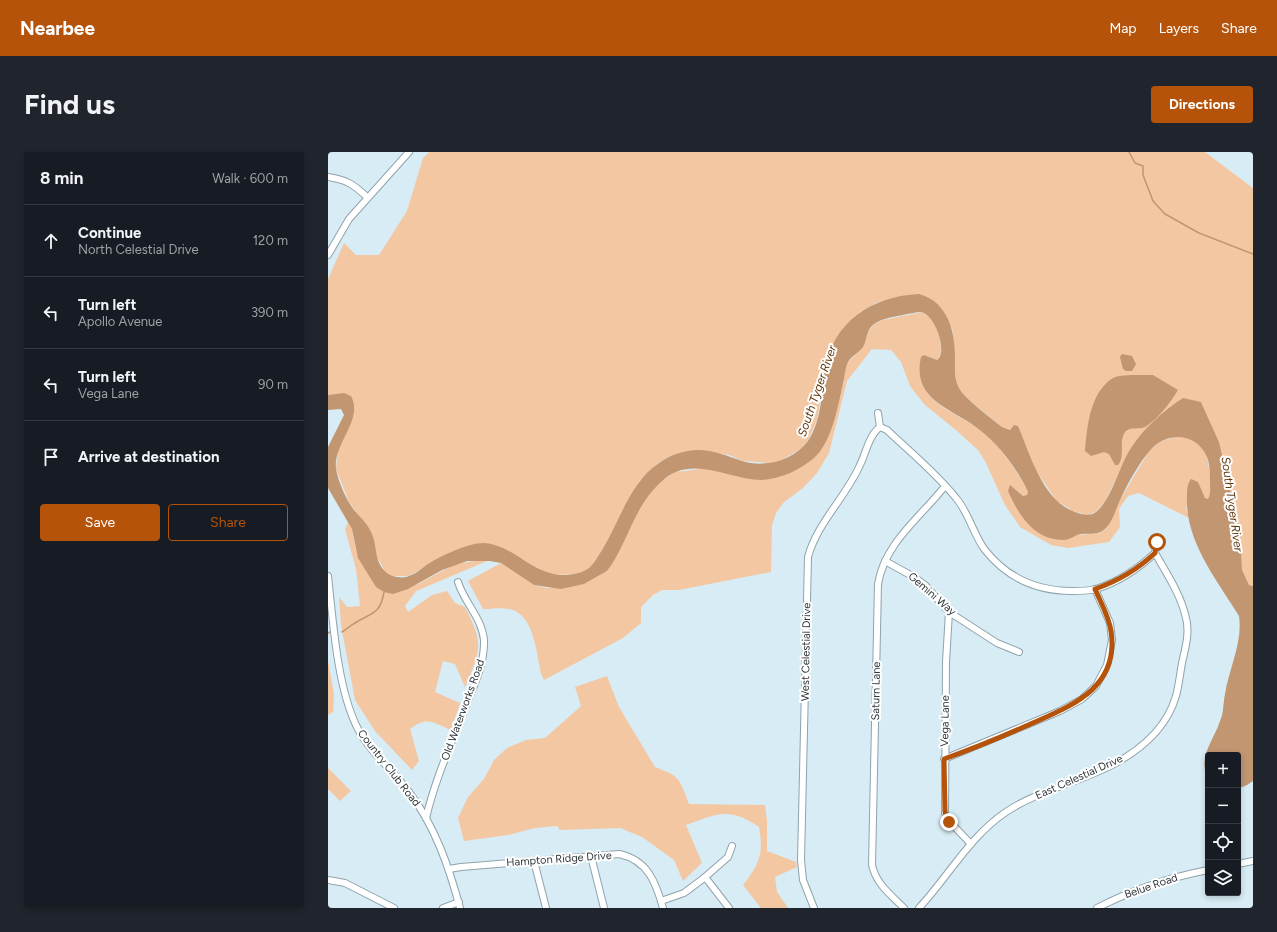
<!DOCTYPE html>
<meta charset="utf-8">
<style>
body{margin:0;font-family:Figtree,sans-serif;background:#20242c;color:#f1f3f6}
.controls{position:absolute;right:12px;bottom:12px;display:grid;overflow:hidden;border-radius:4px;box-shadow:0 2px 6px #0003}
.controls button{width:36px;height:36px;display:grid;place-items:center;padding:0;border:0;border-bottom:1px solid #363941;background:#171b24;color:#f1f3f6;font:20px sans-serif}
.stop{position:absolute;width:12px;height:12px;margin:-9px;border:3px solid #b45309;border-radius:50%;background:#fff}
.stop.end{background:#b45309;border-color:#fff;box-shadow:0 1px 4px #0008}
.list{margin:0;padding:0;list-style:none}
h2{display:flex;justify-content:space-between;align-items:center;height:52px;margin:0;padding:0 16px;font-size:17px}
h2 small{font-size:13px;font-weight:400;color:#9ea1a6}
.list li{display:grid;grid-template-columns:26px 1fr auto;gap:12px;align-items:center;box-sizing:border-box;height:72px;padding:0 16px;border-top:1px solid #363941}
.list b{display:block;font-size:15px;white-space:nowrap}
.list p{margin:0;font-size:13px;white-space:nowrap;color:#9ea1a6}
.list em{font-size:13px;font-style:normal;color:#9ea1a6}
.actions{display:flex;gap:8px;padding:12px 16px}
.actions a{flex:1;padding:9px 0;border:1px solid #b45309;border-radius:4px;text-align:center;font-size:14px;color:#b45309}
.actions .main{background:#b45309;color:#fff}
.icon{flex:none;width:22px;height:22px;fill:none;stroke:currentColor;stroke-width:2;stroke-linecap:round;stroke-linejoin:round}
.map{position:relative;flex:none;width:925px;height:756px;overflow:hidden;border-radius:4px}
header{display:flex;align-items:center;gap:24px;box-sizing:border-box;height:56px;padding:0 20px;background:#b45309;color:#fff}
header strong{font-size:19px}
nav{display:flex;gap:22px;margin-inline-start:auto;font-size:14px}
.intro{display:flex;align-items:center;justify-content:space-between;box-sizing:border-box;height:96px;padding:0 24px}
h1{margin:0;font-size:28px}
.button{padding:10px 18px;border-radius:4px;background:#b45309;color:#fff;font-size:14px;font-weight:700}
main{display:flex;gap:24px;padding:0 24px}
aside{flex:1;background:#171b24;border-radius:4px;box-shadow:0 2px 6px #0003}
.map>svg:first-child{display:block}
.green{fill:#f4c7a3}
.water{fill:#c19671}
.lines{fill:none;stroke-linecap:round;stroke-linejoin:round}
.stream{stroke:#c19671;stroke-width:1.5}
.minor-casing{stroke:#8fa3ab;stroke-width:8}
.minor{stroke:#fff;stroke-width:6}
.route{stroke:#b45309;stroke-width:5}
.labels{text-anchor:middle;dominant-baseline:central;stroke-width:4;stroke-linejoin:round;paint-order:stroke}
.street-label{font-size:11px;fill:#2e363a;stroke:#fff}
.water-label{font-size:12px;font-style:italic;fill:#62370b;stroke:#fff}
</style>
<header>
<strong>Nearbee</strong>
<nav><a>Map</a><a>Layers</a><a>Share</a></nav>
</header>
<div class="intro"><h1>Find us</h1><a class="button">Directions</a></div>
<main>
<aside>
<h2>8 min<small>Walk · 600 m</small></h2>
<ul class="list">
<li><svg class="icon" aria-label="ahead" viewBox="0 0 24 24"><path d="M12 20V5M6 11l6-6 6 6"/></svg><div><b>Continue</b><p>North Celestial Drive</p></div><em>120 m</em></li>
<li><svg class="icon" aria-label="left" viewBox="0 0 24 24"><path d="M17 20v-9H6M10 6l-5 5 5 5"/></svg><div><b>Turn left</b><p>Apollo Avenue</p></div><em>390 m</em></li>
<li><svg class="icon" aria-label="left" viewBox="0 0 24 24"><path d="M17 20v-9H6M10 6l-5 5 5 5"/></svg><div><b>Turn left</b><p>Vega Lane</p></div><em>90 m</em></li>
<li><svg class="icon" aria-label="arrive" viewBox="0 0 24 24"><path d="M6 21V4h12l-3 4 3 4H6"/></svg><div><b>Arrive at destination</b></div></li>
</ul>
<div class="actions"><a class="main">Save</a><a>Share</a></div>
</aside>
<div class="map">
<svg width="925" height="756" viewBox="0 0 925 756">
<rect width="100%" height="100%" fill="#d7ecf5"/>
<!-- green -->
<g class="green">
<path d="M101,0H877L925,36V434L921,433L914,418L912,380L891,290L873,250L837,259L803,297L776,351L767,360L760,363L745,359L729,349L708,319L690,274L686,273L682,278L674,275C665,267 634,244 630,235C625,223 627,193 624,176L578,143L548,151L532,160L501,203L489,268L480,289L471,298L452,309L442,311L415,309L401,303L370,298L341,305L330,311L312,328L283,383L265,412L259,418L249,422L222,423L179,399L160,392L103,411L81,424H65L58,421L48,403L45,384L21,350L8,317L10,298L26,263L7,242L0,243V127L16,91L28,103H51L79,59L95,6Z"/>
<path d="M594,160C598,163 603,165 606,170C611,177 617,202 609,208L599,204C598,212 593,224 595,231C600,254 636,264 653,279C672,294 689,318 700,340V343L695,344L689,338L706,377L734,388L750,383L772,381L779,376L793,346L821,299L829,291L849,284L864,287L872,293L879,304L882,322L883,341L880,348L874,342L870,330L858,356L861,366L811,341L800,344L791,357L792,375L781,390L740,396L723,393L692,375L677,353L657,309L650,298L629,279L596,252L582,234L573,210L563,198L544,197L519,229L501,301L489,321L475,336L456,350L448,361L444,373L443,420L351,438H334L325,443L313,455V471L295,486L216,528L213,522C209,504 207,471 189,460C179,454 165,457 155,457L140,429L173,411L206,433L219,436L256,432L279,419L309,359L319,344L334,328L348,320L379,316L420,326L495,294L505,271L519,211L534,196L542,177L548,171L555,168Z"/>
<path d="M20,370L24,377L28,398L48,435L90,432L127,412L147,409H159L88,439L77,454L80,460L104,443L119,439L127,451L137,455C156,492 153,497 137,535L127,512L115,509L107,540L132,551L123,578C105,570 98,564 82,577L91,609L84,618L47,579L27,548L13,473L11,445L19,455L32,454L28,417L17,377Z"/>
<path d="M0,509L6,542L5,560L0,563Z"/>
<path d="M279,524L291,555L327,615C353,625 351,626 361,652L437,653L439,669V699L468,710L469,715L447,725L449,740L460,756H433L415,733C431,712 436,703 431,675C402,655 390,661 358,673L374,711L355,729L346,708L314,685L292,676L232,678L229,674L207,676L180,683L136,689L130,666L140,645L156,627L166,608L179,596L198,588L217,586L253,554L247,535Z"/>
<path d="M0,616L23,639L12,649L0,637Z"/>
</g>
<!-- water -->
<g class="water">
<path d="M591,142C620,150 627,179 627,206C627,216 626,227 631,236C635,245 664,267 674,275L682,278L686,273L690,274C703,304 715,351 750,361C756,363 763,364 768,360C784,347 791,314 803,296C816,276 835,259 855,246L873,250L891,290L912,380L914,418L921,433L925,434V629L919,633L910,637V603H880V626C869,606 886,588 892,569C896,560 895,551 897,542C901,517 915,490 911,464C889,428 857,389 859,345C859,339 859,332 863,327L870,330L877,346L880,347C883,342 882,336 882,330C882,321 882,310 878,303C869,284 847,280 830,291C816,301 800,331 793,346C788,356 785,369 778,376C770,384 762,381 753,382C747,383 742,388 735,388C706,388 690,362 680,339L682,333L695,344L699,343L700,340C690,318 672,294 653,279C626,256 583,250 593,205L596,203L609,208C620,201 608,163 593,160C588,160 580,162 575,163C564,165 547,167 541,178C538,184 538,190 535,195C531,201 523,204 520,210C517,216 517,224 515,231C510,254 504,290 486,306C472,318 452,327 434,328C400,328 363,301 333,330C307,354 302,383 284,412L279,419L256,432L233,437L206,433L173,411L162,409H139L114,418L80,437L65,442L56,440L48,435L30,406L24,377L0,336V295L16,263L13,257L0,258V243L16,241L23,244C36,268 5,291 8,317C10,329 18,348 26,358C32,365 39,371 43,380C50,393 45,410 59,421C64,425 75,427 81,424C88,422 94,416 100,412C113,404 140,391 155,391C186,392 205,425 239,423C247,422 254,421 261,416C266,412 270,404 274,398C292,369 302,330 331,311C342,303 357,298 370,298C386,298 399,304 414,309C437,316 465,309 480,289C493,270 494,241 497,219C504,170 544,144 591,142Z"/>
<path d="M794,202L804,204L808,212L804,219H798L795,217L792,205Z"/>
<path d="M809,223H825L850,238C842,251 831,266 817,275C812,278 802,274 797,280C790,290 798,304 790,313H787L781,302L776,300L763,304L757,299C759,275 762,240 785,226C791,223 802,223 809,223Z"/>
</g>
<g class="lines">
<!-- stream -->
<g class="stream">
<path d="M801,0L807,11L815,14V23L825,49L837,62L871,81L925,102"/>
<path d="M14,480C19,477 23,473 27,471C44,460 52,463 56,440"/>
<path d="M0,481L2,480"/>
</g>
<!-- minor casing -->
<g class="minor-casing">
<g id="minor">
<path d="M0,25C19,28 25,32 39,45"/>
<path d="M0,103L21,67L81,0"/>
<path d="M550,261L552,275"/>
<path d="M552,275L559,278C582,300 608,321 628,346C641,361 645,382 657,398C680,427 709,439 744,439C752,439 761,439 768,437C790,430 811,416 827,401L829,390"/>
<path d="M557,409L586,425L598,434L621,460L669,491L691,500"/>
<path d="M0,424C5,469 9,533 28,573C40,599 64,617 81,640C107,674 121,715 132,756"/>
<path d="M621,460L618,510L617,661L621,669L643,692"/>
<path d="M616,607L732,559L754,547L768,534L779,513L784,488L782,471L767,437"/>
<path d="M98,666C107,628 123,592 137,556C145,535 157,512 156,488C154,466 136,450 130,430"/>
<path d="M263,704L276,756"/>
<path d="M206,709L218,756"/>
<path d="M910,712L925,709"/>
<path d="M121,717L133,715L291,702C320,708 328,731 335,756"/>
<path d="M377,725L401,756"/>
<path d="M0,728L17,731L66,756"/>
<path d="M333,749L356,741L376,726L400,705L404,694"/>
<path d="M115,756L131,750"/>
<path d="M486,756L475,728L473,708L480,405C489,371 518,345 532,313C538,301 541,283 552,275"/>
<path d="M576,756C563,743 548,732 544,713L550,432C557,390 593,365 617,334"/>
<path d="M591,756C620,725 642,684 678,660C711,638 752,630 786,612C814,597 839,575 848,544C851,533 852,522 854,511C857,497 862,481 858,466C853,443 839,422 827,401"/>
<path d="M769,756C806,737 839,726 880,718"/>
</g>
</g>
<!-- minor -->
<use href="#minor" class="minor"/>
</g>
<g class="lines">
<!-- route -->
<path class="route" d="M621,670L617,660L616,607C644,597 671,586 698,574C740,555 792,538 783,479C781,465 773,451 767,437C790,429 810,417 827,401L829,390"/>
</g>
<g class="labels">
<!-- street labels -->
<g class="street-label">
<text transform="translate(604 442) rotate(41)">Gemini Way</text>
<text transform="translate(478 500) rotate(-89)">West Celestial Drive</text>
<text transform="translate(548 539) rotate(-89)">Saturn Lane</text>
<text transform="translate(135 558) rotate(-70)">Old Waterworks Road</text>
<text transform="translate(617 569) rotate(-89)">Vega Lane</text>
<text transform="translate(61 616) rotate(52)">Country Club Road</text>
<text transform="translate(751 625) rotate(-24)">East Celestial Drive</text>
<text transform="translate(231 707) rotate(-4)">Hampton Ridge Drive</text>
<text transform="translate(823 734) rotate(-19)">Belue Road</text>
</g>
<!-- water labels -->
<g class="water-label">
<text transform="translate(489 239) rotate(-71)">South Tyger River</text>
<text transform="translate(904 352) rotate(82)">South Tyger River</text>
</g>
</g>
</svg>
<div class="controls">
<button>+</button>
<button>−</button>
<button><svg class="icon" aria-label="locate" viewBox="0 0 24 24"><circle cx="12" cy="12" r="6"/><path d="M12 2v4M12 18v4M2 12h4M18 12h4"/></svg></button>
<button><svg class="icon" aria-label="layers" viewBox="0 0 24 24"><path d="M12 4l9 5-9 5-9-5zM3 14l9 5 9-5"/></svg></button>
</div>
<div class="stop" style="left:829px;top:390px"></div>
<div class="stop end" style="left:621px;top:670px"></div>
</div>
</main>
